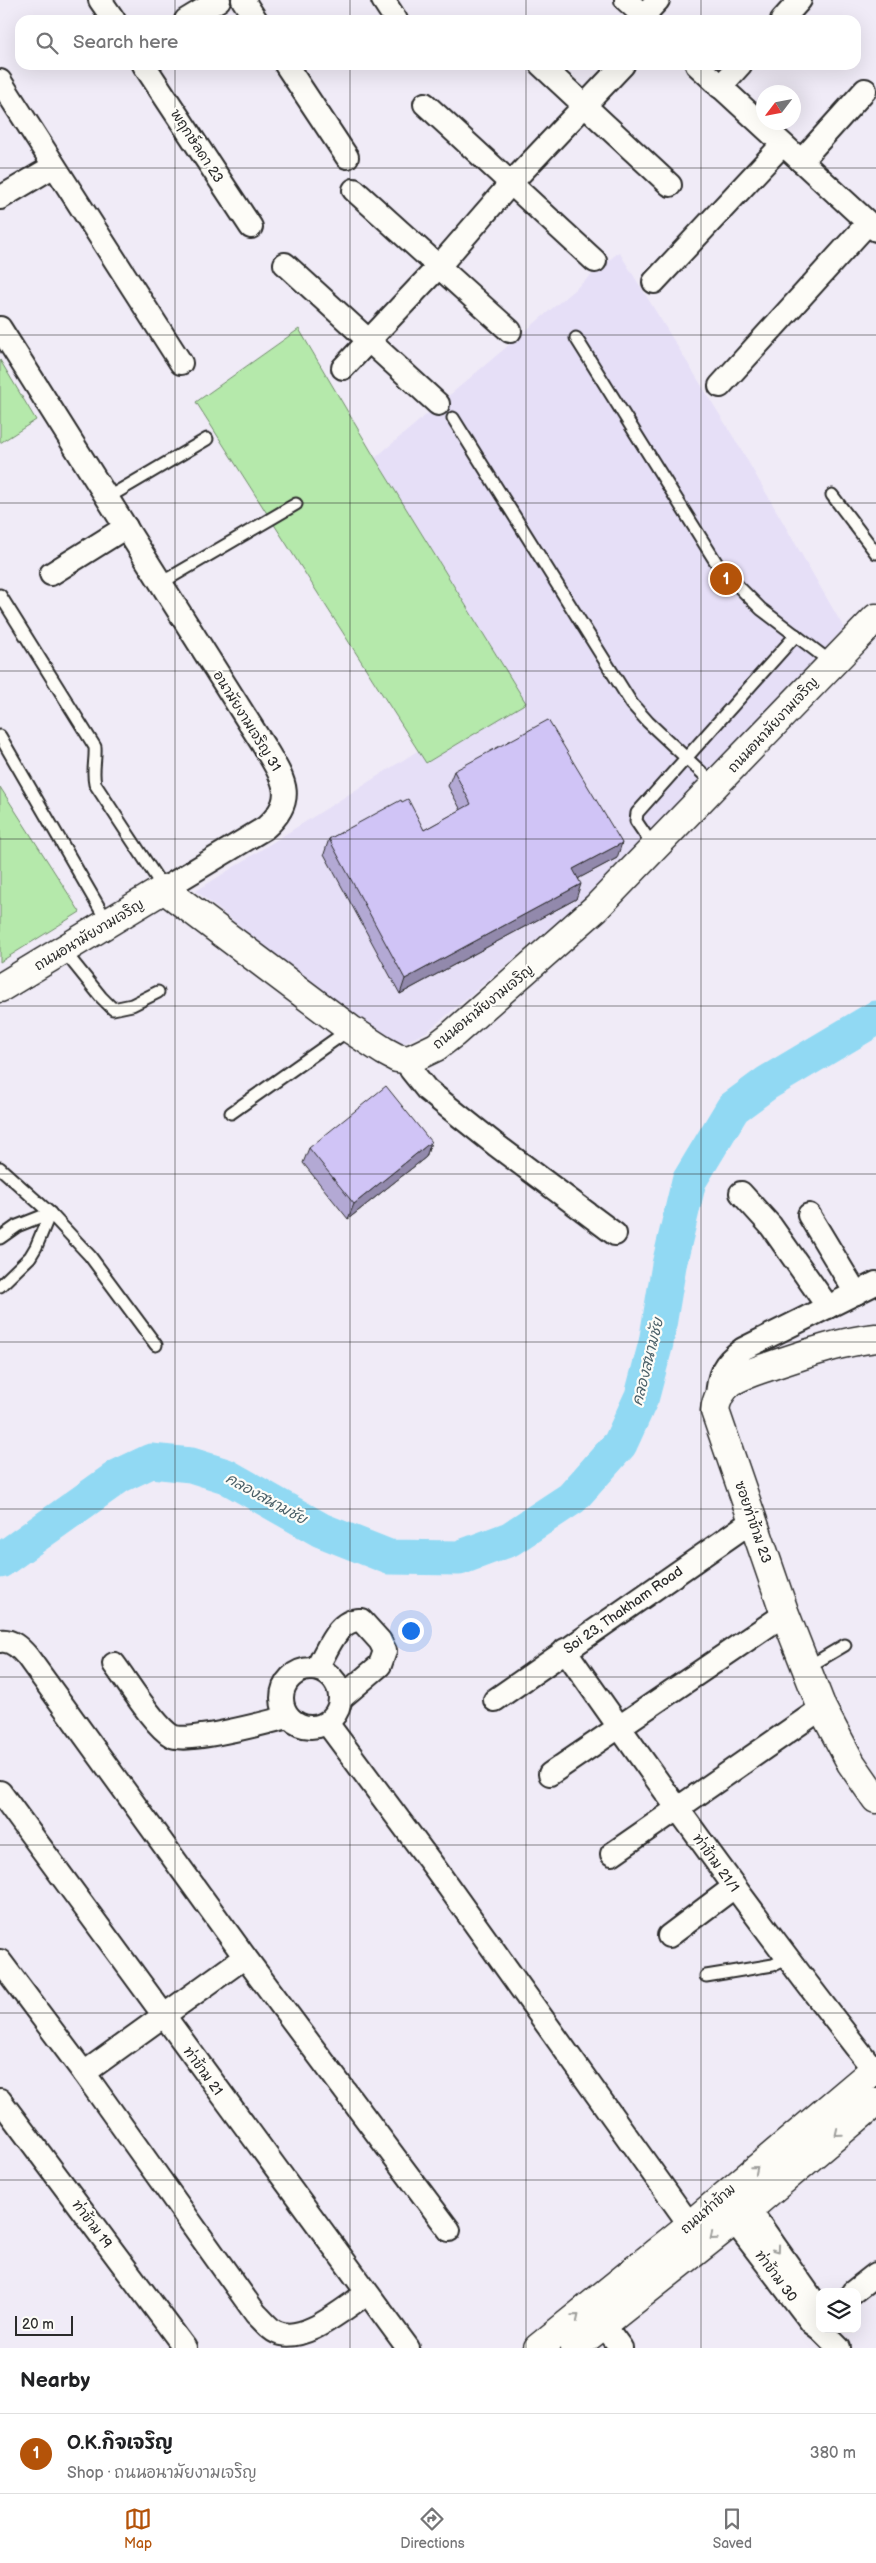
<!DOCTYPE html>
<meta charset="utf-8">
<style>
body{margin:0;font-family:"Balsamiq Sans","Playpen Sans Thai",sans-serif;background:#f6f6f6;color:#202124}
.controls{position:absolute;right:15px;bottom:15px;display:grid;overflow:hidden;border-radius:10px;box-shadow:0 5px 20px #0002}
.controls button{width:45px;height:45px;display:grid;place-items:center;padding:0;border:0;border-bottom:1px solid #e0e0e0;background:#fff;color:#202124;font:25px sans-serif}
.compass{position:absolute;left:756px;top:85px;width:45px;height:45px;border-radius:50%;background:#fff;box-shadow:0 5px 20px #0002;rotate:238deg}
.scale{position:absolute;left:15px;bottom:12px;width:58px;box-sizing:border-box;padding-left:5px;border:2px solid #2b2b2b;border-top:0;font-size:14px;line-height:18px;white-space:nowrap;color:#2b2b2b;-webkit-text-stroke:4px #fdfcf7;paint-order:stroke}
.you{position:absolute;left:410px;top:1630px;width:18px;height:18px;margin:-12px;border:4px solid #fff;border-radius:50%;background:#1a73e8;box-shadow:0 0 0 8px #1a73e833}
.badge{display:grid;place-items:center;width:32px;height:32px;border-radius:50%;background:#b45309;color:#fff;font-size:16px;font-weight:700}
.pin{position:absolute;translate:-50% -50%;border:2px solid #fff;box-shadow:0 1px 5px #0006}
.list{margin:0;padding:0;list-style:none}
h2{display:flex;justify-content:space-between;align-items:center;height:65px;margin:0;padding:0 20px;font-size:21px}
h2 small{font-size:16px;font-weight:400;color:#757577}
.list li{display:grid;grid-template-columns:32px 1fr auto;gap:15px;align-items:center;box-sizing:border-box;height:80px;padding:0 20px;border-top:1px solid #e0e0e0}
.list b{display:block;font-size:19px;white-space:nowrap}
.list p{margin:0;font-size:16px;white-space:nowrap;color:#757577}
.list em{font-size:16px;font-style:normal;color:#757577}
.icon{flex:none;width:28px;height:28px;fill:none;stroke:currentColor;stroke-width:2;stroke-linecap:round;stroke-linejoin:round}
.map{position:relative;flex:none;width:876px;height:2348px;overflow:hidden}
.search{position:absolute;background:#fff;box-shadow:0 5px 20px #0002;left:15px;right:15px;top:15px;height:55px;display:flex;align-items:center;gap:12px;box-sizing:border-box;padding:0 18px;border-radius:15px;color:#757577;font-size:19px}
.sheet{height:145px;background:#fff}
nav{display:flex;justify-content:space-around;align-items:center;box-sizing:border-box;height:70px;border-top:1px solid #e0e0e0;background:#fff;font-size:14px;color:#757577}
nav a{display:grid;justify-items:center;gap:2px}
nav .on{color:#b45309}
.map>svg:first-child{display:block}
.built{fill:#e6dff7}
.green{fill:#b5e9ab;stroke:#708a6b}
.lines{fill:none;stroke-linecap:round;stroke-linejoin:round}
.river{stroke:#91d9f3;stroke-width:35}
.lane-casing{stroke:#2b2b2b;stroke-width:15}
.street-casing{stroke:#2b2b2b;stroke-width:26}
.secondary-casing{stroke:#2b2b2b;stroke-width:31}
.lane{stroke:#fdfcf7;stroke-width:11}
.street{stroke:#fdfcf7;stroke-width:22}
.secondary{stroke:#fdfcf7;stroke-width:28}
.wall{fill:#b3a9d4;stroke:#2b2b2b}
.shaded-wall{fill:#9289ac;stroke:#2b2b2b}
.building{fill:#d0c4f6;stroke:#2b2b2b}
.oneway{stroke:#9e9e9b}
.grid{fill:none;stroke:#2b2b2b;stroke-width:1;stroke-opacity:0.55}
.labels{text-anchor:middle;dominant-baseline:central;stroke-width:4.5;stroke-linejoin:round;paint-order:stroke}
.street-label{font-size:14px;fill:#2b2b2b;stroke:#fdfcf7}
.water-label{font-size:15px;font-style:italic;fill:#4a5f67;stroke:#fdfcf7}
</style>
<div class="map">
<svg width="876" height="2348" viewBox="0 0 876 2348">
<rect width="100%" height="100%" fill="#f0ebf7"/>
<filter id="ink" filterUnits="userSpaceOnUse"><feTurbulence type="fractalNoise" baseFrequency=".02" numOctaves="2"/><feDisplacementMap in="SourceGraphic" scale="10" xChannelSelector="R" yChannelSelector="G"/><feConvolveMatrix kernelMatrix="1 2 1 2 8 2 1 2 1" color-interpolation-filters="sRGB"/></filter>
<g filter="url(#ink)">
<!-- built -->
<path class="built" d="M619,252L739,446L844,628L626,864L428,1031L399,1046L369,1030L196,891L419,750L427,762L526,703L375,458Z"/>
<!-- green -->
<g class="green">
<path d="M299,329L375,458L526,703L426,763L196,402Z"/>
<path d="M0,360L36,420L0,443Z"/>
<path d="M0,787L80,912L0,962Z"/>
</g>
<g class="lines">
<!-- river -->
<path class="river" d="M0,1561L119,1476L151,1461L191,1465L226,1476L321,1530L389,1557L459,1558L510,1539L572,1498L620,1444L642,1396L656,1343L669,1265L689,1181L733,1108L767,1083L876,1018"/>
<!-- lane casing -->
<g class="lane-casing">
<g id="lane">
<path d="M576,338L719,567L761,609L832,663"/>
<path d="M453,418L632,704L648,722L715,785"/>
<path d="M832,495L876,553"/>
<path d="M107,498L207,439"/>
<path d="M161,583L296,504"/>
<path d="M0,595L95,747C96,760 92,771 95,784L164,889"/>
<path d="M0,736L108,923"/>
<path d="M655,849L636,821L637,813L796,635"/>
<path d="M64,951L101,997L113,1009L132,1005L158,992"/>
<path d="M231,1113L350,1029"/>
<path d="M0,1168L50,1213L90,1256L156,1345"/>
<path d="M0,1238L17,1226L50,1213"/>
<path d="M0,1286L30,1257L36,1247L50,1213"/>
<path d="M806,1668L845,1645"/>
<path d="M706,1976L773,1965L786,1959"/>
</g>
</g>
<!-- street casing -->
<g class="street-casing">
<g id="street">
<path d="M100,0L114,20"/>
<path d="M243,0L256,20"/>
<path d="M383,0L396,20"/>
<path d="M626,0L648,20"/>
<path d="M643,16L658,0"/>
<path d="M186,20L219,0"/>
<path d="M782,20L800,0"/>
<path d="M144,65L251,227"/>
<path d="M286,65L347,157"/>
<path d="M541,65L670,185"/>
<path d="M697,65L876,230"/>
<path d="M0,81L181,363"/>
<path d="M720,87L740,65"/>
<path d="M425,104L595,261"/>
<path d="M801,161L865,90"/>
<path d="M354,190L510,331"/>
<path d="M0,198L54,166"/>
<path d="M285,264L438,404"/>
<path d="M654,282L782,145"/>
<path d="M0,328L265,748C284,780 298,799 265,828L164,889"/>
<path d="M343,368L440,265L512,182L623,65"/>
<path d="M720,386L868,223"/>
<path d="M51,574L126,527"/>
<path d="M409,1060L411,1070L427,1090L496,1145L615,1234"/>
<path d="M741,1193L771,1226L828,1307"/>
<path d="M809,1215L856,1293"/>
<path d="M717,1398C718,1374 723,1363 743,1349L876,1283"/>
<path d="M0,1641C11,1639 20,1648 27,1656L245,1957L449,2230"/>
<path d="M565,1650C665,1793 766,1933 874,2070"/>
<path d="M114,1664C127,1681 154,1726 172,1736C186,1744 269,1722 288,1717"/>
<circle cx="311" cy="1698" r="29"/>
<path d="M316,1669C327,1652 337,1618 361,1620L380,1641L385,1651L380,1665L340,1699"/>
<path d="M495,1700L752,1521"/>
<path d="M327,1723L435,1868L690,2225"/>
<path d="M550,1774L785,1614"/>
<path d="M0,1792L408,2348"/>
<path d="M612,1854L822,1708"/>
<path d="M669,1936L734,1887"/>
<path d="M0,1961L84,2073L256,2314C262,2319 269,2329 276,2332C303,2345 344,2308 366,2294"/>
<path d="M84,2073L245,1957"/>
<path d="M0,2100L185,2348"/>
<path d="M749,2209L820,2310"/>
<path d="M734,2221L812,2323L820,2329"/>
<path d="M853,2292L876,2274"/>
<path d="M604,2325L621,2348"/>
<path d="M820,2329L839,2348"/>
</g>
</g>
<!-- secondary casing -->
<g class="secondary-casing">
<g id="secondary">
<path d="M0,988L164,889L350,1029L384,1051L397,1058L409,1060L436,1047L453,1034L596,908L876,618"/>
<path d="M876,1338C838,1342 803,1355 767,1367C755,1371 742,1375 731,1382C721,1390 716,1399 715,1411L785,1614L822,1708L851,1763L876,1799"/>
<path d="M538,2348L690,2225L876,2068"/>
<path d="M574,2348L749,2209L876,2102"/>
</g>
</g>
<!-- lane -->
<use href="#lane" class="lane"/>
<!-- street -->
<use href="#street" class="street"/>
<!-- secondary -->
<use href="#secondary" class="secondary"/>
</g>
<!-- wall -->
<g class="wall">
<path d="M454,771L617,858L579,878L576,899L400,994L324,854L329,839L402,802L424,830L461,810L448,786Z"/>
<path d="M431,1142L426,1157L348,1219L303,1163L309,1148Z"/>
</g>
<!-- shaded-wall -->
<g class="shaded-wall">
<path d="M622,843L617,858L568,884L573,869Z"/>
<path d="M581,884L576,899L400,994L405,979Z"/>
<path d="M431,1142L426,1157L348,1219L354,1204Z"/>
</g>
<!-- building -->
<g class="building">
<path d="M548,720L622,843L573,869L581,884L405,979L329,839L401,800L402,802L408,799L424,830L471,804L454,771Z"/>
<path d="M386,1086L431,1142L354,1204L309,1148Z"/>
</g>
<!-- one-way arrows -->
<defs><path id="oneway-chevron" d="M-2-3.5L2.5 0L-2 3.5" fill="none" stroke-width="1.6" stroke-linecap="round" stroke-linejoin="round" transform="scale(1.25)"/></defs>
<g class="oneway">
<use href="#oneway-chevron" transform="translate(838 2133) rotate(141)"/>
<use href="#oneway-chevron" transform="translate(755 2169) rotate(-40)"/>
<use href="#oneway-chevron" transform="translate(713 2237) rotate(141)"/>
<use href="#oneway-chevron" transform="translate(777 2249) rotate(54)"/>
<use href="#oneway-chevron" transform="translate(576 2317) rotate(-39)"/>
</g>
</g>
<!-- grid -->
<path class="grid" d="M175,0V20M350,0V20M526,0V20M701,0V20M175,65V2348M350,65V2348M526,65V2348M701,65V2348M0,168H876M0,335H876M0,503H876M0,671H876M0,839H876M0,1006H876M0,1174H876M0,1342H876M0,1509H876M0,1677H876M0,1845H876M0,2013H876M0,2180H876"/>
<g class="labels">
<!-- street labels -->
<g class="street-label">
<text transform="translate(197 146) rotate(57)">พฤกษ์ลดา 23</text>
<text transform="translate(247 721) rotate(58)">อนามัยงามเจริญ 31</text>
<text transform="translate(773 725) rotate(-47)">ถนนอนามัยงามเจริญ</text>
<text transform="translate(89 935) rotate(-31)">ถนนอนามัยงามเจริญ</text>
<text transform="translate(483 1007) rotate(-39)">ถนนอนามัยงามเจริญ</text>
<text transform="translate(753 1522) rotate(71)">ซอยท่าข้าม 23</text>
<text transform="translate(623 1610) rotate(-35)">Soi 23, Thakham Road</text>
<text transform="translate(716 1863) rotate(54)">ท่าข้าม 21/1</text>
<text transform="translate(203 2071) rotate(54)">ท่าข้าม 21</text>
<text transform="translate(708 2209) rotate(-41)">ถนนท่าข้าม</text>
<text transform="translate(92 2224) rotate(53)">ท่าข้าม 19</text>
<text transform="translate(776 2276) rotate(53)">ท่าข้าม 30</text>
</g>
<!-- water labels -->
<g class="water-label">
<text transform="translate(648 1362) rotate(-76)">คลองสนามชัย</text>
<text transform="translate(266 1499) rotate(29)">คลองสนามชัย</text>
</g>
</g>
</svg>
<div class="controls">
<button><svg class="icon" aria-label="layers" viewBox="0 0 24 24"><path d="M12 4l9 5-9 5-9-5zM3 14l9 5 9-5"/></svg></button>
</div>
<svg class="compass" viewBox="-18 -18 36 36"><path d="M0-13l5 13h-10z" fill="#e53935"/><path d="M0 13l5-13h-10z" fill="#757577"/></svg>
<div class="scale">20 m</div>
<div class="you"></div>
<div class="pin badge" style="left:726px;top:579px">1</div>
<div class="search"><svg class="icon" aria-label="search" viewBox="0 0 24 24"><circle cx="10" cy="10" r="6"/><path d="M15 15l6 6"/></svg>Search here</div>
</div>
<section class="sheet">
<h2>Nearby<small></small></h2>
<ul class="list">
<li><span class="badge">1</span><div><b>O.K.กิจเจริญ</b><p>Shop · ถนนอนามัยงามเจริญ</p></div><em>380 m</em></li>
</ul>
</section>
<nav>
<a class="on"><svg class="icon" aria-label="map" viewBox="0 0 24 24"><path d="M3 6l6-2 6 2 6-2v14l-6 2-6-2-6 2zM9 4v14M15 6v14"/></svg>Map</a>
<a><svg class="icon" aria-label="directions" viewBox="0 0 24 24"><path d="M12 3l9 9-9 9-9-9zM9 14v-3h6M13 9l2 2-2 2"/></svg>Directions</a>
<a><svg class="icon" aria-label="saved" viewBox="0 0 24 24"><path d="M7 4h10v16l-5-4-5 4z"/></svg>Saved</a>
</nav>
